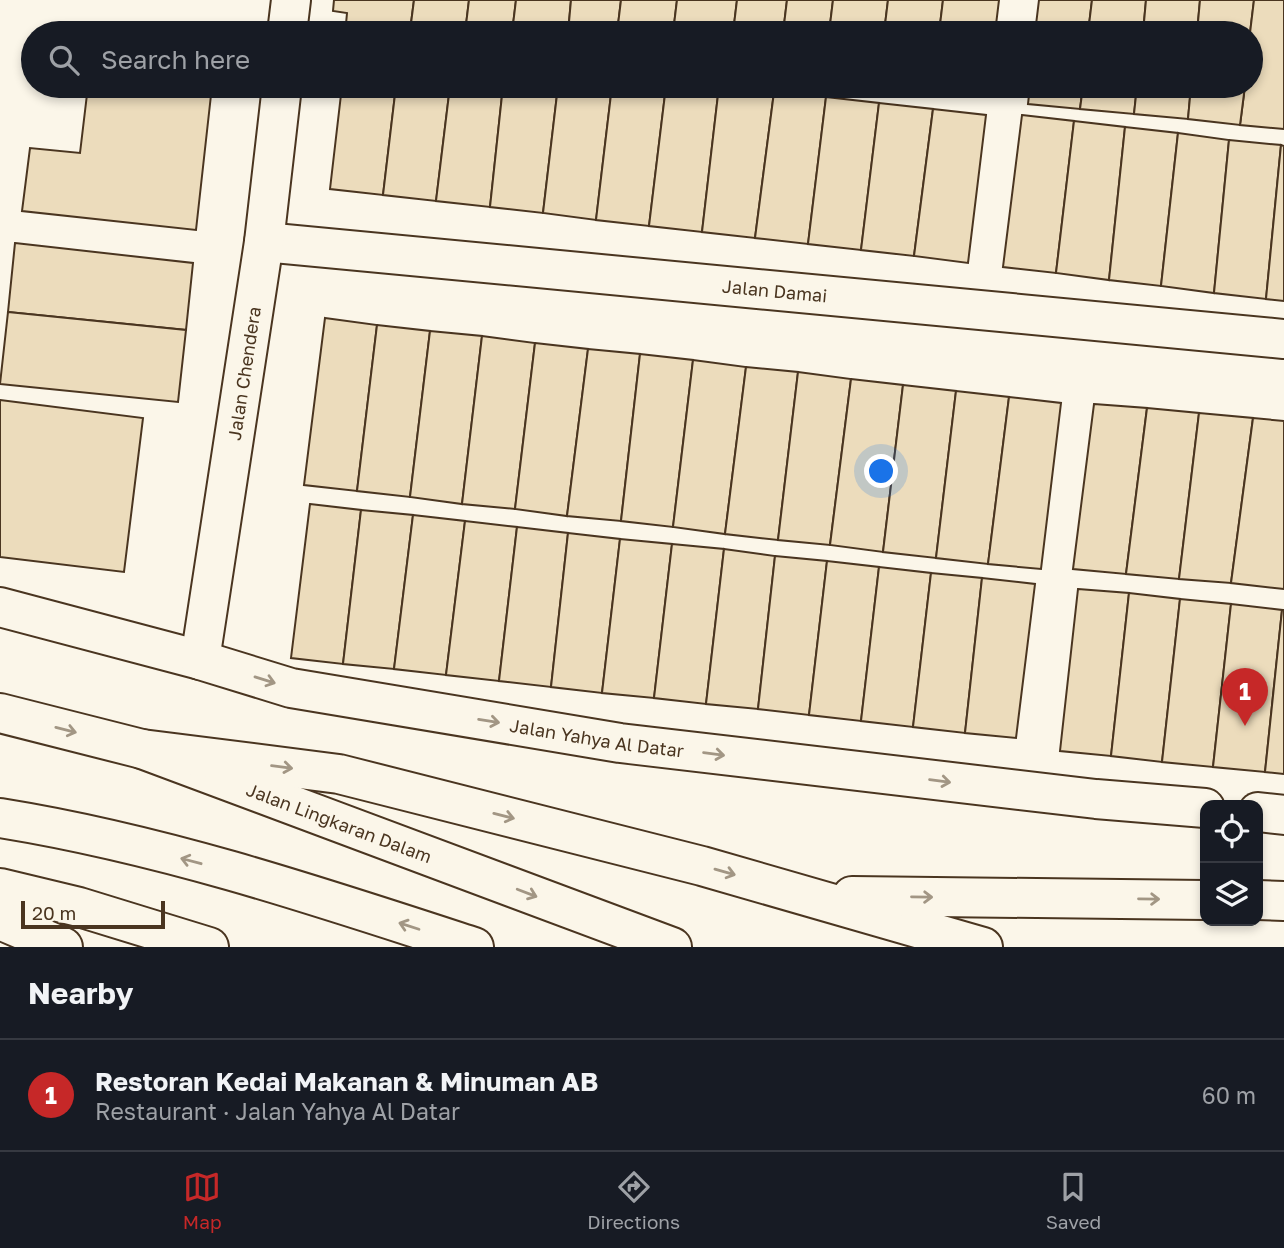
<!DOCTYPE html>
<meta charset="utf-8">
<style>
body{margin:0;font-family:"Golos Text",sans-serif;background:#242831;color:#f1f3f6}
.controls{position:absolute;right:21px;bottom:21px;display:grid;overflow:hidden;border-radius:14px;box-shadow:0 4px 10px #0003}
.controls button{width:63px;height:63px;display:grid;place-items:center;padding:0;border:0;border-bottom:2px solid #363941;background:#171b24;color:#f1f3f6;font:35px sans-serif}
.scale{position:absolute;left:21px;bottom:18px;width:144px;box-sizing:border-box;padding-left:7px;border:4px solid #4a3520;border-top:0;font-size:19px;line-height:24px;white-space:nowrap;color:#4a3520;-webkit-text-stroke:5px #fbf6e9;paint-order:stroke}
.you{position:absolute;left:882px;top:472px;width:24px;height:24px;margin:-18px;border:5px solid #fff;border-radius:50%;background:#1a73e8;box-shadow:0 0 0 10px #1a73e833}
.badge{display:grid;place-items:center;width:46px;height:46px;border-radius:50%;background:#c62828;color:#fff;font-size:23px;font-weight:700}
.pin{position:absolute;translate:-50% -58px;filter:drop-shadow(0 2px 4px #0008)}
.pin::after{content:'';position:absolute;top:37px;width:24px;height:21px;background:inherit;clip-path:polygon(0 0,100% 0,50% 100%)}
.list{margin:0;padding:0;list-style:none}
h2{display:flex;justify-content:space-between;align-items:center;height:91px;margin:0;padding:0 28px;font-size:30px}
h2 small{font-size:23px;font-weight:400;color:#9ea1a6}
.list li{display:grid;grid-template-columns:46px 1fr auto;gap:21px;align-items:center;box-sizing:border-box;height:112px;padding:0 28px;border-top:2px solid #363941}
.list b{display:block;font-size:26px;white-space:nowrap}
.list p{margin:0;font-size:23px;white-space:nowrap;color:#9ea1a6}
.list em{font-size:23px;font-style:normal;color:#9ea1a6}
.icon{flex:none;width:38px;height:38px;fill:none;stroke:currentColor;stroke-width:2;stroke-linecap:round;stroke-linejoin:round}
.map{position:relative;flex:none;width:1284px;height:947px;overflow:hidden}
.search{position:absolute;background:#171b24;box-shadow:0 4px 10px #0003;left:21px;right:21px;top:21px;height:77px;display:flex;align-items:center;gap:18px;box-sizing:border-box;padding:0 24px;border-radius:38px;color:#9ea1a6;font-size:26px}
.sheet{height:203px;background:#171b24}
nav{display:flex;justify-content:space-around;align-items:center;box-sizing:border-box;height:98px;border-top:2px solid #363941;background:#171b24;font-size:19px;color:#9ea1a6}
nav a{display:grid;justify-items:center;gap:4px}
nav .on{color:#c62828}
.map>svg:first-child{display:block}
.building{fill:#ecdcbc;stroke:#4a3520;stroke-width:2}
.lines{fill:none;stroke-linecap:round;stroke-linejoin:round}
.street-casing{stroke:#4a3520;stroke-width:42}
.highway-casing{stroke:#4a3520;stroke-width:42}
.street{stroke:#fbf6e9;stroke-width:38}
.highway{stroke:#fbf6e9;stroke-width:38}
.oneway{stroke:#a29684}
.labels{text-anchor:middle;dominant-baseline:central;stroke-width:5;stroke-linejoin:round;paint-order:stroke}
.street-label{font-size:18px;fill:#4a3520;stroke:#fbf6e9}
</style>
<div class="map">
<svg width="1284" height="947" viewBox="0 0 1284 947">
<rect width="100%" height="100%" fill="#fbf6e9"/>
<!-- building -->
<g class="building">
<path d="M334,0H414L410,31L346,24L347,13L333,11Z"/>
<path d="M414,0H469L465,33L410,31Z"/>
<path d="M469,0H516L512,33H465Z"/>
<path d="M516,0H571L568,33H512Z"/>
<path d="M571,0H621L617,33H568Z"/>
<path d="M621,0H677L673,33H617Z"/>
<path d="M677,0H737L733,33H673Z"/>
<path d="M737,0H787L783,33H733Z"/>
<path d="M787,0H833L829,33H783Z"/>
<path d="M833,0H888L884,33H829Z"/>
<path d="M888,0H943L939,33H884Z"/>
<path d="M943,0H999L995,33H939Z"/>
<path d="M1039,0H1092L1088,33H1035Z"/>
<path d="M1092,0H1146L1143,33H1088Z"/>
<path d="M1146,0H1200L1197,33H1143Z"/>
<path d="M1200,0H1254L1250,33H1197Z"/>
<path d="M1254,0H1284V129L1240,125L1245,86H1251L1250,33Z"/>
<path d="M88,86H121L211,95L196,230L22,211L30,148L80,153Z"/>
<path d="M342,86H396L383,195L330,189Z"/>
<path d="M396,86H450L436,201L383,195Z"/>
<path d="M450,86H503L490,207L436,201Z"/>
<path d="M503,86H558L543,213L490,207Z"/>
<path d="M558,86H612L596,220L543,213Z"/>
<path d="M612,86H666L649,226L596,220Z"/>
<path d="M666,86H719L702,232L649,226Z"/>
<path d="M719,86L774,92L755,238L702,232Z"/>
<path d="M933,86H989L988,94L933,88Z"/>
<path d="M1030,86H1083L1080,109L1028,104Z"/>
<path d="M1083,86H1137L1134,114L1080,109Z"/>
<path d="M1137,86H1191L1188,119L1134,114Z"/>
<path d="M1191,86H1245L1240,125L1188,119Z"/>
<path d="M774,92L826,97L808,244L755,238Z"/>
<path d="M826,97L879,103L861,250L808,244Z"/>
<path d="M879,103L933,109L914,256L861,250Z"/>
<path d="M933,109L986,115L968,263L914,256Z"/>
<path d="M1022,115L1074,121L1056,273L1003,267Z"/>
<path d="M1074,121L1125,127L1109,280L1056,273Z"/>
<path d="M1125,127L1178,133L1161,286L1109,280Z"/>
<path d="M1178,133L1229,140L1214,293L1161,286Z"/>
<path d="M1229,140L1281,145L1266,299L1214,293Z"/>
<path d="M1281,145L1284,146V301L1266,299Z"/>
<path d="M15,243L193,263L186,330L8,312Z"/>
<path d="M8,312L186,330L178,402L0,384Z"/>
<path d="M325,318L377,325L357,491L304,485Z"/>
<path d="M377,325L430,331L410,497L357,491Z"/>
<path d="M430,331L482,336L462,504L410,497Z"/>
<path d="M482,336L535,343L515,509L462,504Z"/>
<path d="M535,343L588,349L567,516L515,509Z"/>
<path d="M588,349L640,354L621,521L567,516Z"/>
<path d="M640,354L693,360L673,527L621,521Z"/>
<path d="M693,360L746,367L725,534L673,527Z"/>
<path d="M746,367L798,372L778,540L725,534Z"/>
<path d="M798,372L851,379L830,545L778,540Z"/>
<path d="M851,379L903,385L883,552L830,545Z"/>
<path d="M903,385L956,391L936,558L883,552Z"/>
<path d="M956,391L1009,397L988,564L936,558Z"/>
<path d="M1009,397L1061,403L1041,569L988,564Z"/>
<path d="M0,400L143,418L124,572L0,557Z"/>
<path d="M1094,404L1147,408L1126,574L1073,569Z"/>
<path d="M1147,408L1199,413L1179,579L1126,574Z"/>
<path d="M1199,413L1253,418L1231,583L1179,579Z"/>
<path d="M1253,418L1284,421V589L1231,583Z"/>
<path d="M310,504L361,510L343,664L291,658Z"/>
<path d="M361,510L413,515L394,669L343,664Z"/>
<path d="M413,515L465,521L446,675L394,669Z"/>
<path d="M465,521L517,527L499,681L446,675Z"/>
<path d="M517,527L568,533L551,687L499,681Z"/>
<path d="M568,533L620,539L602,693L551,687Z"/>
<path d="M620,539L672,544L654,698L602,693Z"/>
<path d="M672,544L724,549L706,704L654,698Z"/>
<path d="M724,549L775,556L758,709L706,704Z"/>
<path d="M775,556L827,561L809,715L758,709Z"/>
<path d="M827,561L879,567L861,721L809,715Z"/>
<path d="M879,567L931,573L913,727L861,721Z"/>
<path d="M931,573L982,578L965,733L913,727Z"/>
<path d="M982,578L1035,584L1016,738L965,733Z"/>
<path d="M1078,589L1129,593L1111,756L1060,751Z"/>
<path d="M1129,593L1180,599L1162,762L1111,756Z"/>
<path d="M1180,599L1231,604L1213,767L1162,762Z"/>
<path d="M1231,604L1282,610L1265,772L1213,767Z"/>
<path d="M1282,610H1284V774L1265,772Z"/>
</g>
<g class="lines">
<!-- street casing -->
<g class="street-casing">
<g id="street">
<path d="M287,33L291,0"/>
<path id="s1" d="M264,242L1284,339"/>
<path id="s2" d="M0,607L200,660L291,688L620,743L1096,799L1205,808"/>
<path id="s3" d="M200,660L264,242L282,86"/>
<path d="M1258,812L1284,815"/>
</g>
</g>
<!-- highway casing -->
<g class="highway-casing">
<g id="highway">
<path id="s4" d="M0,713L142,749L672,947"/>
<path d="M142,749L339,774L702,866L983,947"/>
<path d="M0,818C162,844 318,896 474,947"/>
<path d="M0,888L79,907L209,947"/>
<path d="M852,896L1205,900"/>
<path d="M1258,900L1284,901"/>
<path d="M0,920L63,947"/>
</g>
</g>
<!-- street -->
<use href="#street" class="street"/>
<!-- highway -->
<use href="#highway" class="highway"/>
</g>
<!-- one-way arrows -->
<defs><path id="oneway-shaft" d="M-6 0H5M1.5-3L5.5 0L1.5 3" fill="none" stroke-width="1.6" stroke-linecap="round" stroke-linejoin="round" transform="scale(1.75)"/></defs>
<g class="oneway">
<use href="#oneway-shaft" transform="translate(265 680) rotate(17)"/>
<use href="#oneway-shaft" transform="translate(489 721) rotate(9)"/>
<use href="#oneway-shaft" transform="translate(66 730) rotate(14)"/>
<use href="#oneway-shaft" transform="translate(714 754) rotate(7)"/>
<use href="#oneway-shaft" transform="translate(282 767) rotate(7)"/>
<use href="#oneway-shaft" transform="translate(940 781) rotate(7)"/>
<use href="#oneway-shaft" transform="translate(504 816) rotate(14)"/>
<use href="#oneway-shaft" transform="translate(191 861) rotate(-165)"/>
<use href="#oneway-shaft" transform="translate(725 872) rotate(16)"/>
<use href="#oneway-shaft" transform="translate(527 893) rotate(21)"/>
<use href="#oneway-shaft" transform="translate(922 897) rotate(1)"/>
<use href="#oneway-shaft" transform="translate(1149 899) rotate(1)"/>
<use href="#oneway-shaft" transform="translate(409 926) rotate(-162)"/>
</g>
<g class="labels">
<!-- street labels -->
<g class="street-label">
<text stroke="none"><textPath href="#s1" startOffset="513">Jalan Damai</textPath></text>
<text stroke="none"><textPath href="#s3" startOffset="290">Jalan Chendera</textPath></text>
<text stroke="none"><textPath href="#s2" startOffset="612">Jalan Yahya Al Datar</textPath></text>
<text stroke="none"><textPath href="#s4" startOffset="357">Jalan Lingkaran Dalam</textPath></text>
</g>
</g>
</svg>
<div class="controls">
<button><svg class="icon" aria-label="locate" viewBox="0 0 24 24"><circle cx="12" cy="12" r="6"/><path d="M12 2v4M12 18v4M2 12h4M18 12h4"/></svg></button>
<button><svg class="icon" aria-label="layers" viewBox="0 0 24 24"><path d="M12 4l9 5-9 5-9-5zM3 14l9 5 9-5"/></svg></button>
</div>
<div class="scale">20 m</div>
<div class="you"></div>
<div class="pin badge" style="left:1245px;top:726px">1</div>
<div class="search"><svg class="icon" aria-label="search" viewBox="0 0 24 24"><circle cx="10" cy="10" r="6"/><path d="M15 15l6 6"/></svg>Search here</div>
</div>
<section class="sheet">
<h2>Nearby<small></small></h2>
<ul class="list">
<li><span class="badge">1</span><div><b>Restoran Kedai Makanan &amp; Minuman AB</b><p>Restaurant · Jalan Yahya Al Datar</p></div><em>60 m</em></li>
</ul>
</section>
<nav>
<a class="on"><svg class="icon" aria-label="map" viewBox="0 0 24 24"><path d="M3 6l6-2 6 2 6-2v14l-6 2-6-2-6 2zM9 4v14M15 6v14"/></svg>Map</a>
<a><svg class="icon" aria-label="directions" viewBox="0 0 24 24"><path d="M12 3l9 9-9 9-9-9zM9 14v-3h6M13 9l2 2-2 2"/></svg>Directions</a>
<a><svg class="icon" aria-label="saved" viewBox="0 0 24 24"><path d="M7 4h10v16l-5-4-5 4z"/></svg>Saved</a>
</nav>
